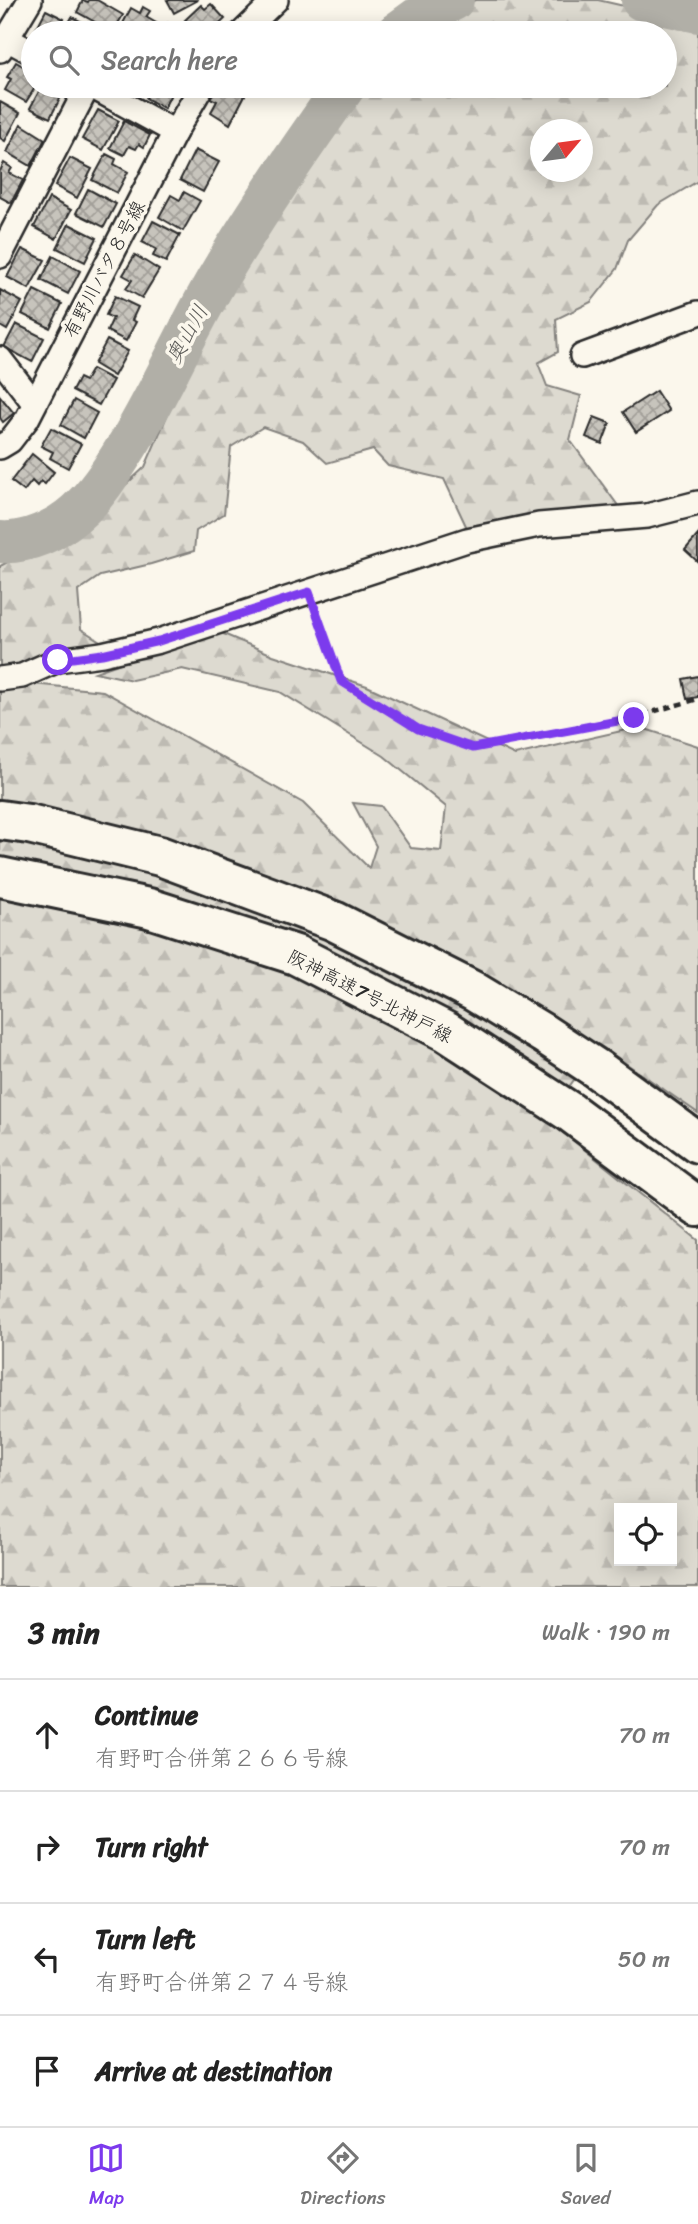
<!DOCTYPE html>
<meta charset="utf-8">
<style>
body{margin:0;font-family:Sriracha,"Klee One",sans-serif;background:#f6f6f6;color:#222}
.controls{position:absolute;right:21px;bottom:21px;display:grid;overflow:hidden;border-radius:0px;box-shadow:0 4px 18px #0003}
.controls button{width:63px;height:63px;display:grid;place-items:center;padding:0;border:0;border-bottom:2px solid #e0e0e0;background:#fff;color:#222;font:35px sans-serif}
.compass{position:absolute;left:530px;top:119px;width:63px;height:63px;border-radius:50%;background:#fff;box-shadow:0 4px 18px #0003;rotate:61deg}
.stop{position:absolute;width:21px;height:21px;margin:-16px;border:5px solid #7c3aed;border-radius:50%;background:#fff}
.stop.end{background:#7c3aed;border-color:#fff;box-shadow:0 2px 7px #0008}
.list{margin:0;padding:0;list-style:none}
h2{display:flex;justify-content:space-between;align-items:center;height:91px;margin:0;padding:0 28px;font-size:30px}
h2 small{font-size:23px;font-weight:400;color:#767676}
.list li{display:grid;grid-template-columns:46px 1fr auto;gap:21px;align-items:center;box-sizing:border-box;height:112px;padding:0 28px;border-top:2px solid #e0e0e0}
.list b{display:block;font-size:26px;white-space:nowrap}
.list p{margin:0;font-size:23px;white-space:nowrap;color:#767676}
.list em{font-size:23px;font-style:normal;color:#767676}
.icon{flex:none;width:38px;height:38px;fill:none;stroke:currentColor;stroke-width:2;stroke-linecap:round;stroke-linejoin:round}
.map{position:relative;flex:none;width:698px;height:1587px;overflow:hidden}
.search{position:absolute;background:#fff;box-shadow:0 4px 18px #0003;left:21px;right:21px;top:21px;height:77px;display:flex;align-items:center;gap:18px;box-sizing:border-box;padding:0 24px;border-radius:38px;color:#767676;font-size:26px}
.sheet{height:539px;background:#fff}
nav{display:flex;justify-content:space-around;align-items:center;box-sizing:border-box;height:98px;border-top:2px solid #e0e0e0;background:#fff;font-size:19px;color:#767676}
nav a{display:grid;justify-items:center;gap:4px}
nav .on{color:#7c3aed}
.map>svg:first-child{display:block}
.forest{fill:url(#forest-firs);stroke:#84827e;stroke-width:2;fill-rule:evenodd}
.lines{fill:none;stroke-linecap:round;stroke-linejoin:round}
.river{stroke:#b1afa7;stroke-width:42}
.building{fill:url(#building-cross-hatch);stroke:#2b2b2b;stroke-width:2}
.minor-casing{stroke:#2b2b2b;stroke-width:28}
.motorway-casing{stroke:#2b2b2b;stroke-width:44}
.path{stroke:#2b2b2b;stroke-width:4.5;stroke-dasharray:7 5;stroke-linecap:butt}
.minor{stroke:#fbf7ec;stroke-width:23}
.motorway{stroke:#fbf7ec;stroke-width:38}
.route{stroke:#7c3aed;stroke-width:9}
.labels{text-anchor:middle;dominant-baseline:central;stroke-width:7;stroke-linejoin:round;paint-order:stroke}
.street-label{font-size:19px;fill:#2b2b2b;stroke:#fbf7ec}
.water-label{font-size:21px;font-style:italic;fill:#5a5956;stroke:#fbf7ec}
</style>
<div class="map">
<svg width="698" height="1587" viewBox="0 0 698 1587">
<defs>
<pattern id="forest-firs" width="22" height="20" patternUnits="userSpaceOnUse" patternTransform="scale(1.75)"><rect width="22" height="20" fill="#dddad0"/><path d="M5 1l3.5 6h-7zM16 11l3.5 6h-7z" fill="#bebbb3"/></pattern>
<pattern id="building-cross-hatch" width="8" height="8" patternUnits="userSpaceOnUse" patternTransform="scale(1.75)"><rect width="8" height="8" fill="#c7c4bc"/><path d="M0 0l8 8M0 8l8-8" fill="none" stroke="#a29f99"/></pattern>
</defs>
<rect width="100%" height="100%" fill="#fbf7ec"/>
<filter id="ink" filterUnits="userSpaceOnUse"><feTurbulence type="fractalNoise" baseFrequency=".0143" numOctaves="2"/><feDisplacementMap in="SourceGraphic" scale="14" xChannelSelector="R" yChannelSelector="G"/><feConvolveMatrix kernelMatrix="1 2 1 2 8 2 1 2 1" color-interpolation-filters="sRGB"/></filter>
<g filter="url(#ink)">
<!-- forest -->
<g class="forest">
<path d="M475,0H598L698,23V181L658,205L628,240L617,269L591,302L556,319L558,352L538,363L547,386L581,396L570,440L619,507L516,517L467,528L444,479L388,466L373,450L327,463L303,441L263,427L231,447L224,514L196,531L194,551L151,564L100,576L78,591L81,629L100,641L54,654L0,673V566L88,520L145,467L226,280L345,98L357,86H665V33H406ZM540,130H582V172H540Z"/>
<path d="M214,630L273,655L367,686L515,755L639,727L698,746V1113L599,1045L546,1119L698,1240V1587H0V686L32,684L103,691L303,803L369,868L376,846L353,803L381,806L411,848L441,851L446,807L384,756L280,692L182,669L132,680L95,672ZM619,1508H672V1561H619Z"/>
</g>
<g class="lines">
<!-- river -->
<g class="river">
<path d="M642,0L698,12"/>
<path d="M397,33L419,17L453,0"/>
<path d="M0,542C27,544 57,530 77,512C100,492 115,465 131,440C162,388 186,333 216,281C255,214 300,149 345,86"/>
</g>
</g>
<!-- building -->
<g class="building">
<path d="M83,0L88,2L89,0H97L123,15L113,32L77,12Z"/>
<path d="M167,0H198L174,13Z"/>
<path d="M211,4L225,19L210,33H198L185,20L201,5L205,9Z"/>
<path d="M143,7L150,11L146,17L158,24L153,33H126L120,29L131,8L140,13Z"/>
<path d="M46,10L64,19L57,33H34Z"/>
<path d="M72,17L94,28L91,33H63Z"/>
<path d="M168,23L182,33H161Z"/>
<path d="M16,62L33,72V86H36L26,102L5,90L11,79L7,77Z"/>
<path d="M42,86H59L65,89L50,118L30,108Z"/>
<path d="M152,86H175L164,108L146,98Z"/>
<path d="M217,86H230L245,95L230,124L211,112L217,101L210,98Z"/>
<path d="M0,102L20,113L5,141L0,138Z"/>
<path d="M98,110L119,121L103,150L82,139Z"/>
<path d="M124,121L150,135L144,147L139,144L136,149L129,146L124,155L110,148Z"/>
<path d="M21,124L45,139L31,166L7,152Z"/>
<path d="M195,150L219,162L203,192L180,180Z"/>
<path d="M106,154L116,159L114,164L128,172L117,193L92,180Z"/>
<path d="M70,158L92,169L77,198L55,186Z"/>
<path d="M4,163L12,168L9,173L23,180L11,203L0,197V171Z"/>
<path d="M88,189L116,204L104,227L76,213Z"/>
<path d="M184,192L200,201L183,231L159,217L171,195L180,200Z"/>
<path d="M49,198L71,210L56,239L34,227Z"/>
<path d="M153,221L180,235L166,262L153,256L156,249L142,242Z"/>
<path d="M69,224L97,238L85,262L57,248Z"/>
<path d="M22,249L45,260L29,289L7,277Z"/>
<path d="M135,255L159,270L142,298L126,289L132,280L123,275Z"/>
<path d="M53,256L80,271L68,294L41,280Z"/>
<path d="M0,290L22,302L7,330L0,326Z"/>
<path d="M34,290L62,304L50,328L22,314Z"/>
<path d="M115,296L138,307L132,320L136,322L126,341L107,331L113,318L106,315Z"/>
<path d="M16,324L44,338L32,362L4,347Z"/>
<path d="M107,340L128,351L114,376L94,364Z"/>
<path d="M92,369L113,380L99,405L72,391L79,378L85,381Z"/>
<path d="M656,391L669,411L636,432L623,412Z"/>
<path d="M0,396L14,413L3,422L0,418Z"/>
<path d="M74,400L97,413L84,438L61,425Z"/>
<path d="M594,417L610,423L602,444L586,437Z"/>
<path d="M51,428L81,444L68,468L50,458L53,452L41,446Z"/>
<path d="M32,454L54,472L45,484L41,481L37,486L32,481L24,491L11,481Z"/>
<path d="M698,535V562L685,550Z"/>
<path d="M698,676V697L687,699L683,679Z"/>
</g>
<g class="lines">
<!-- minor casing -->
<g class="minor-casing">
<g id="minor">
<path d="M242,33L276,0"/>
<path d="M7,39L33,53"/>
<path d="M0,50L30,0"/>
<path d="M91,86L175,132"/>
<path d="M0,256L88,86"/>
<path d="M582,356L698,313"/>
<path d="M0,359L34,403"/>
<path d="M0,447L10,441L27,419L175,132L202,86"/>
<path d="M0,679L22,676L58,660L102,654L159,641L467,540L539,525L647,516L698,503"/>
</g>
</g>
<!-- motorway casing -->
<g class="motorway-casing">
<g id="motorway">
<path d="M0,820L29,824L160,856L334,921L473,991L544,1034L597,1069L698,1143"/>
<path d="M0,877L149,908L296,955L447,1032L570,1112L698,1207"/>
</g>
</g>
<!-- path -->
<path class="path" d="M315,611L341,681L418,729L473,748L634,717L698,699"/>
<!-- minor -->
<use href="#minor" class="minor"/>
<!-- motorway -->
<use href="#motorway" class="motorway"/>
</g>
</g>
<g class="lines" filter="url(#ink)">
<!-- route -->
<path class="route" d="M58,660L102,654L159,641L309,592L341,681L418,729L473,748L634,718"/>
</g>
<g class="labels">
<!-- street labels -->
<g class="street-label">
<text transform="translate(104 269) rotate(-62)">有野川バタ８号線</text>
<text transform="translate(370 996) rotate(27)">阪神高速7号北神戸線</text>
</g>
<!-- water labels -->
<g class="water-label">
<text transform="translate(187 334) rotate(-61)">奥山川</text>
</g>
</g>
</svg>
<div class="controls">
<button><svg class="icon" aria-label="locate" viewBox="0 0 24 24"><circle cx="12" cy="12" r="6"/><path d="M12 2v4M12 18v4M2 12h4M18 12h4"/></svg></button>
</div>
<svg class="compass" viewBox="-18 -18 36 36"><path d="M0-13l5 13h-10z" fill="#e53935"/><path d="M0 13l5-13h-10z" fill="#767676"/></svg>
<div class="stop" style="left:58px;top:660px"></div>
<div class="stop end" style="left:634px;top:718px"></div>
<div class="search"><svg class="icon" aria-label="search" viewBox="0 0 24 24"><circle cx="10" cy="10" r="6"/><path d="M15 15l6 6"/></svg>Search here</div>
</div>
<section class="sheet">
<h2>3 min<small>Walk · 190 m</small></h2>
<ul class="list">
<li><svg class="icon" aria-label="ahead" viewBox="0 0 24 24"><path d="M12 20V5M6 11l6-6 6 6"/></svg><div><b>Continue</b><p>有野町合併第２６６号線</p></div><em>70 m</em></li>
<li><svg class="icon" aria-label="right" viewBox="0 0 24 24"><path d="M7 20v-9h11M14 6l5 5-5 5"/></svg><div><b>Turn right</b></div><em>70 m</em></li>
<li><svg class="icon" aria-label="left" viewBox="0 0 24 24"><path d="M17 20v-9H6M10 6l-5 5 5 5"/></svg><div><b>Turn left</b><p>有野町合併第２７４号線</p></div><em>50 m</em></li>
<li><svg class="icon" aria-label="arrive" viewBox="0 0 24 24"><path d="M6 21V4h12l-3 4 3 4H6"/></svg><div><b>Arrive at destination</b></div></li>
</ul>
</section>
<nav>
<a class="on"><svg class="icon" aria-label="map" viewBox="0 0 24 24"><path d="M3 6l6-2 6 2 6-2v14l-6 2-6-2-6 2zM9 4v14M15 6v14"/></svg>Map</a>
<a><svg class="icon" aria-label="directions" viewBox="0 0 24 24"><path d="M12 3l9 9-9 9-9-9zM9 14v-3h6M13 9l2 2-2 2"/></svg>Directions</a>
<a><svg class="icon" aria-label="saved" viewBox="0 0 24 24"><path d="M7 4h10v16l-5-4-5 4z"/></svg>Saved</a>
</nav>
